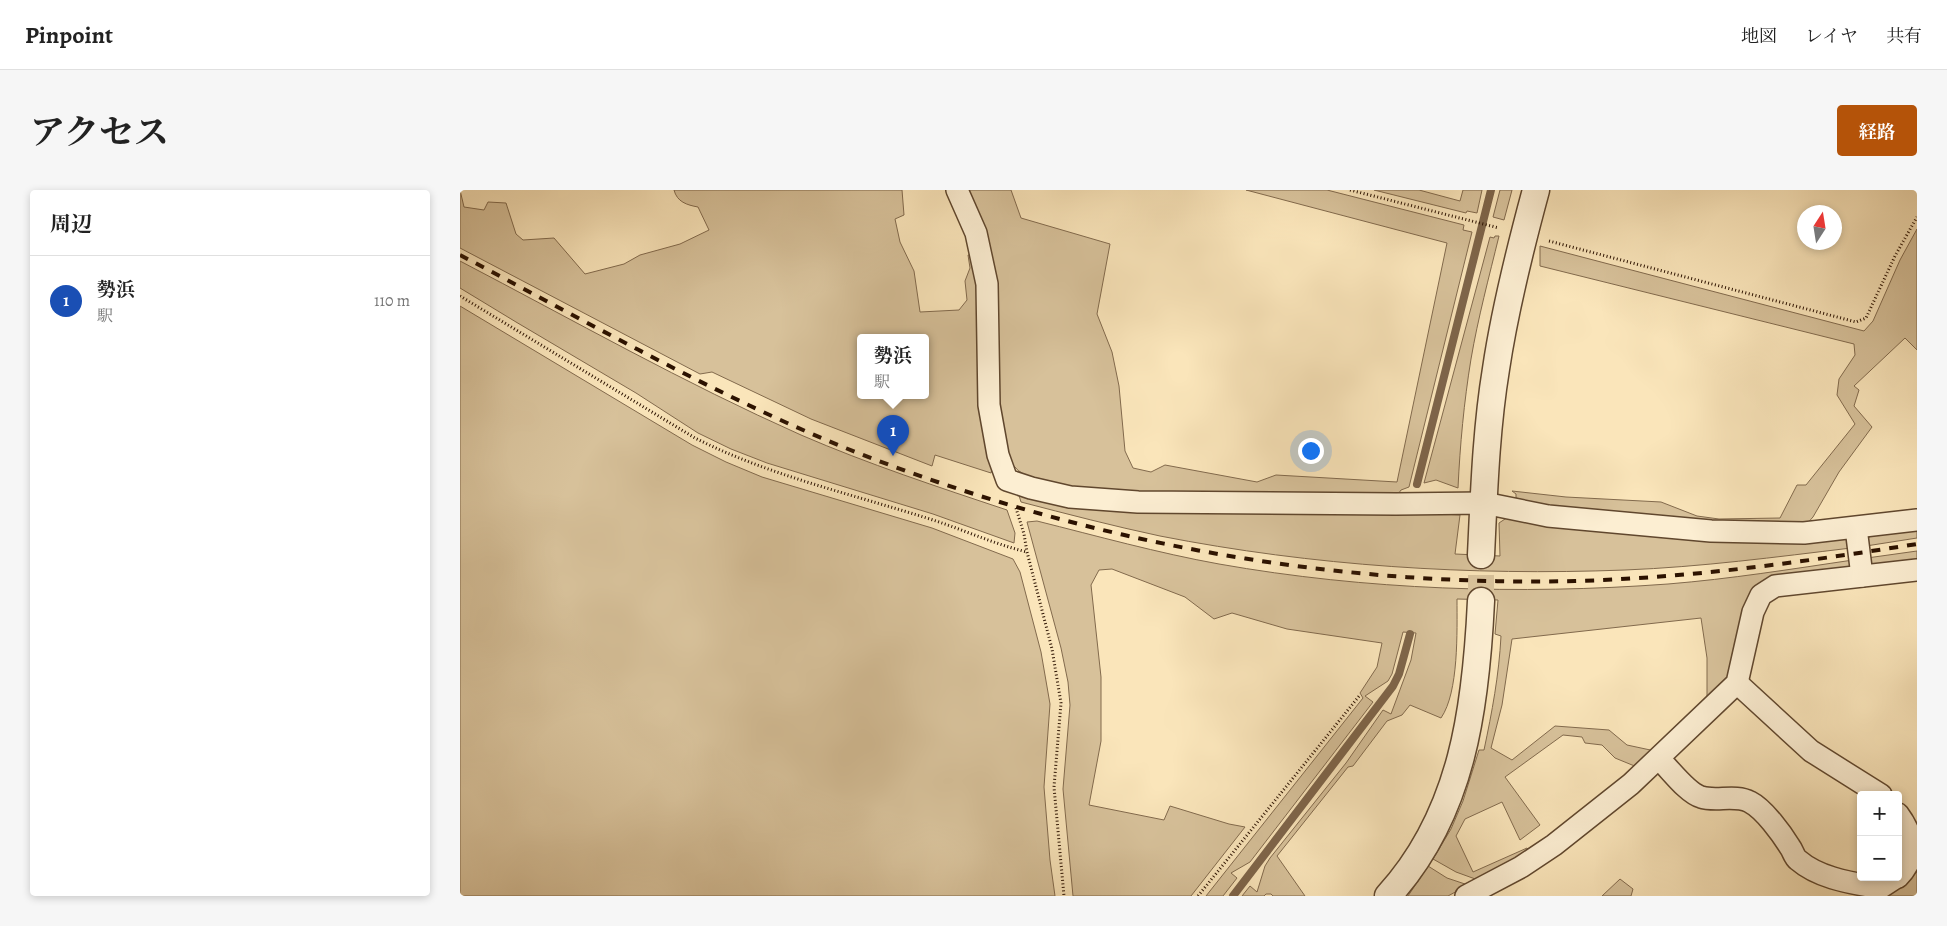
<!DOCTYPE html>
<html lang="ja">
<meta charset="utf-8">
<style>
body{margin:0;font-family:Alegreya,"Noto Serif JP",serif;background:#f6f6f6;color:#222}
.controls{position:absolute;right:15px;bottom:15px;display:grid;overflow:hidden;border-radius:5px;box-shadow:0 2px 8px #0003}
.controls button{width:45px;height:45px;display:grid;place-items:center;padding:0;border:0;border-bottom:1px solid #e0e0e0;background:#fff;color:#222;font:25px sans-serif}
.compass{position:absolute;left:1337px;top:15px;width:45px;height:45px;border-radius:50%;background:#fff;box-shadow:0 2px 8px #0003;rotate:12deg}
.you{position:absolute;left:850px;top:260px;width:18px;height:18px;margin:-12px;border:4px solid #fff;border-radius:50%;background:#1a73e8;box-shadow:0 0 0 8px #1a73e833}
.badge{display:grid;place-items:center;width:32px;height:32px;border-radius:50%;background:#b45309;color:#fff;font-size:16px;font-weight:700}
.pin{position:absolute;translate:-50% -41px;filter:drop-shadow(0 1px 2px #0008)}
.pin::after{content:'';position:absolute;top:26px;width:18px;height:15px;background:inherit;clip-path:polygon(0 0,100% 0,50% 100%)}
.popup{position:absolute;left:397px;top:144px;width:72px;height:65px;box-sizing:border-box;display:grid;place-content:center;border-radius:5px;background:#fff;filter:drop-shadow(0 1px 4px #0005);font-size:16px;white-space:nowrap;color:#767676}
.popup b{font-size:19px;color:#222}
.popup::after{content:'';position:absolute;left:50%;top:100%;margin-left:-10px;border:10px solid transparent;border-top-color:#fff}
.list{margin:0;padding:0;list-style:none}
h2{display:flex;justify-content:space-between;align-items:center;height:65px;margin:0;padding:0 20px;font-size:21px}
h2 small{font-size:16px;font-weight:400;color:#767676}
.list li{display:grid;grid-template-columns:32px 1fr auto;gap:15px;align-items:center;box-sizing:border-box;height:90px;padding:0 20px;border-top:1px solid #e0e0e0}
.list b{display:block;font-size:19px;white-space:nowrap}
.list p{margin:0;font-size:16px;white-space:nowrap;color:#767676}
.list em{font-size:16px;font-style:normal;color:#767676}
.map{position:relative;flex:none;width:1457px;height:706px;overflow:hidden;border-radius:5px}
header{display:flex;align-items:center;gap:30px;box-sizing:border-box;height:70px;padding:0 25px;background:#fff;border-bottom:1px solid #e0e0e0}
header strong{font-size:24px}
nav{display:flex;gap:28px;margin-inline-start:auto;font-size:18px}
.intro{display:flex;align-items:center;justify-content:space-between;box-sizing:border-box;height:120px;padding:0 30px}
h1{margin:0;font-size:35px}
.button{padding:12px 22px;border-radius:5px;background:#b45309;color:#fff;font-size:18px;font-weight:700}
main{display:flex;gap:30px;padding:0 30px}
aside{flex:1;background:#fff;border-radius:5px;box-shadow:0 2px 8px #0003}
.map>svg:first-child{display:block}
.green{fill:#d7c19a;stroke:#826a4d;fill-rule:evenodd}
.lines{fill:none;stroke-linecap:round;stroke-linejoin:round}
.stream{stroke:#7e654a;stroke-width:8}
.tertiary-tunnel{stroke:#dbc59e;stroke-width:26;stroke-dasharray:26 13;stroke-linecap:butt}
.minor-casing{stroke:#60472e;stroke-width:24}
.tertiary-casing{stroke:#60472e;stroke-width:29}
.path{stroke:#2c1200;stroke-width:3;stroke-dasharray:1 2.5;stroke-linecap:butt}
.minor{stroke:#fceed2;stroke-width:21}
.tertiary{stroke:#fceed2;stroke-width:26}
.rail{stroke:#2c1200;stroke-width:4;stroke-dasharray:9 9;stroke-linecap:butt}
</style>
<header>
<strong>Pinpoint</strong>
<nav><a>地図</a><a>レイヤ</a><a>共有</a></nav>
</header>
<div class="intro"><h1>アクセス</h1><a class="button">経路</a></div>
<main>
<aside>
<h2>周辺<small></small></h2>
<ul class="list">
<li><span class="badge" style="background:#1a4fb4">1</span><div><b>勢浜</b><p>駅</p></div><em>110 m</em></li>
</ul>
</aside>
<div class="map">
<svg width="1457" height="706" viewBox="0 0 1457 706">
<rect width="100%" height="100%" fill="#fae5ba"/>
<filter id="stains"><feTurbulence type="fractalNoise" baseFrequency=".004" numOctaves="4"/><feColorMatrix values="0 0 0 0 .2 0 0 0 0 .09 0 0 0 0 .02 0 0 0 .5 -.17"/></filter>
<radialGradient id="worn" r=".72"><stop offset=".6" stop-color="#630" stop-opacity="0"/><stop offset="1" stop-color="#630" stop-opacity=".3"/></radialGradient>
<!-- green -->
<g class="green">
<path d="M0,0L4,17L24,20L28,12L46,13L56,44L63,50L94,48L125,84L164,74L180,65L220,54L249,40L238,17C227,15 217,12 214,0H442L444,25L435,29L440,52L454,81L460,122L499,120L507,110L505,91L510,78L508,65H516L532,279L531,283L475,265L472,276L351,229L252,182L240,184L0,58ZM400,147H466V205H400Z"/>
<path d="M508,0H551L561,28L650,54L637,124L652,162L659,196L665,261L673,278L691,282L705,275L797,292L816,285L937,292L987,53L786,0H867L1004,35L1003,40L1012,42L949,297L941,300L936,307L611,300C593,294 565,291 553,275C526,238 543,146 536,99C535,88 530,77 527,66C521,44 514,22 508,0Z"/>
<path d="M914,0H959L1000,11L1003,0H1022L1017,23L1007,21L1006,23Z"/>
<path d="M1040,0H1052L1044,30L1033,27Z"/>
<path d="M1457,39V160L1445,148L1394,196L1399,200L1394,216L1412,237L1379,282L1353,327L1344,337L1251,335L1090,317L1056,308V304L1052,301L1106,307L1201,312L1237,326L1259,329L1320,328L1337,295H1346L1395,234L1377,205L1379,189L1395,165L1394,154L1080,76V56L1404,141L1413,131L1440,70Z"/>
<path d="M1035,46H1039C1029,87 1018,128 1011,169C1004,212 1000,255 998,298L976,290L964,293L1030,47L1034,48Z"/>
<path d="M0,71C113,130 224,193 341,245C408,274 478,297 547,320L555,343L554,353L473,324L307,273L271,259L238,243L176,203L56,132L0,98Z"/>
<path d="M0,116L232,255L266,272L302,287L472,338L553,369L560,382L581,462L590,514L584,597L590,670L595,706H0Z"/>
<path d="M557,299L1000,325L995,364L1040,366L1039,333L1048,327L1390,349L1391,358C1316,367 1241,377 1165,380C1010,386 853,376 700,346C653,336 607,324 561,312Z"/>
<path d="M577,331C637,346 698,363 759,374C906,400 1059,405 1208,394C1270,389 1332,379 1393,370L1394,376L1312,389L1270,489L1247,510V468L1241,428L1052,449L1042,515L1031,558L1052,570L1095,536L1149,540L1167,555L1195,561L1177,577L1155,568L1142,555L1125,553L1122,547L1103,545L1045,587L1080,635L1060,650L1042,612L1005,629L996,646L1013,682L1067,658L1070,661L1018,690L996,682L973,669L991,639L1003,611L1019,560H1024C1032,522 1039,485 1041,446L1035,444L1038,410L997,409C997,441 999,502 981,528L950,515L942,525L927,531L893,576L888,577L817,666L845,706H813L811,704H806L804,706H782L790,696L797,702L805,676L810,668L886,573L923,520L931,524L951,470L956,443L943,442L932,484L928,491L905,506L913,512L790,672L771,683L777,688L763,706H746L903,508L900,503L917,477L922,453L827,439L772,423L754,429L725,407L652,379L639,380L631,395L641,487V551L629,615L704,630L710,616L769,634L785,637L731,706H613L603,599L610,515L608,492L601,458L567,332Z"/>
<path d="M1457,337V348L1406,356V351L1413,343Z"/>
<path d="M1457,361V374L1409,375L1407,368Z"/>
<path d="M968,676L987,688L1008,695L988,706H948Z"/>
<path d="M1457,682V706H1417L1452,684Z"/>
<path d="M1160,689L1173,699L1171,706H1142Z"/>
</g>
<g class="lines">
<!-- stream -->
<g class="stream">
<path d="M957,294L1031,0"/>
<path d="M773,706L933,496L939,484L950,444"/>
</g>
<!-- tertiary-tunnel -->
<path class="tertiary-tunnel" d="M1021,411V365"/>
<!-- minor casing -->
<g class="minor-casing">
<g id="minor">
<path d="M497,0L516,43L527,94L529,215L538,265L547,290L571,298L610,307L678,312L936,314L1024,313L1088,326L1251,341L1344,343L1457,330"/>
<path d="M1396,338L1402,386"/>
<path d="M1277,493L1351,561L1421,605"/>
<path d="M1199,569C1210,579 1227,603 1241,607C1256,612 1275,604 1290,612C1304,619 1322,644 1330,657C1333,661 1334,667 1338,670C1360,689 1393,693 1420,698L1437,687"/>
<path d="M1438,624C1455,647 1457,668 1438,687"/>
<path d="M1006,706L1061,677L1094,655L1171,594L1277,493L1293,422L1301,405L1315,396L1457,380"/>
</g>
</g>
<!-- tertiary casing -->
<g class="tertiary-casing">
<g id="tertiary">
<path d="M1021,365C1024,303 1026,240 1036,179C1045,118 1060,59 1076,0"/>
<path d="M928,706C1003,624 1016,517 1021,411"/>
</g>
</g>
<!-- path -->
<g class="path">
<path d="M890,0L1039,38"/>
<path d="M1089,51L1396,132L1406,128L1435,66L1457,27"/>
<path d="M0,106L235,248C310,286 392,304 473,330C504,340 534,354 567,362"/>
<path d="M556,318L564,344L567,362L592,459L601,513L594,597L604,706"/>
<path d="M738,706L900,505"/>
</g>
<!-- minor -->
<use href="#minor" class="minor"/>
<!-- tertiary -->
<use href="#tertiary" class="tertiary"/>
<!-- rail -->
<path class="rail" d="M0,65C126,131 251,203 383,257C615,350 865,397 1115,391C1230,388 1343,372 1457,354"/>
</g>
<rect width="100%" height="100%" filter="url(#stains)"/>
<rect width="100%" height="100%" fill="url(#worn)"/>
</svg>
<div class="controls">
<button>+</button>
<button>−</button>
</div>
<svg class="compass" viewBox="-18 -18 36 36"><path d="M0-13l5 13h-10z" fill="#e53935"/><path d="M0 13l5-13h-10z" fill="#767676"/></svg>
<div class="you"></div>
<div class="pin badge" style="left:433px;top:266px;background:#1a4fb4">1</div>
<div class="popup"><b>勢浜</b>駅</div>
</div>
</main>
